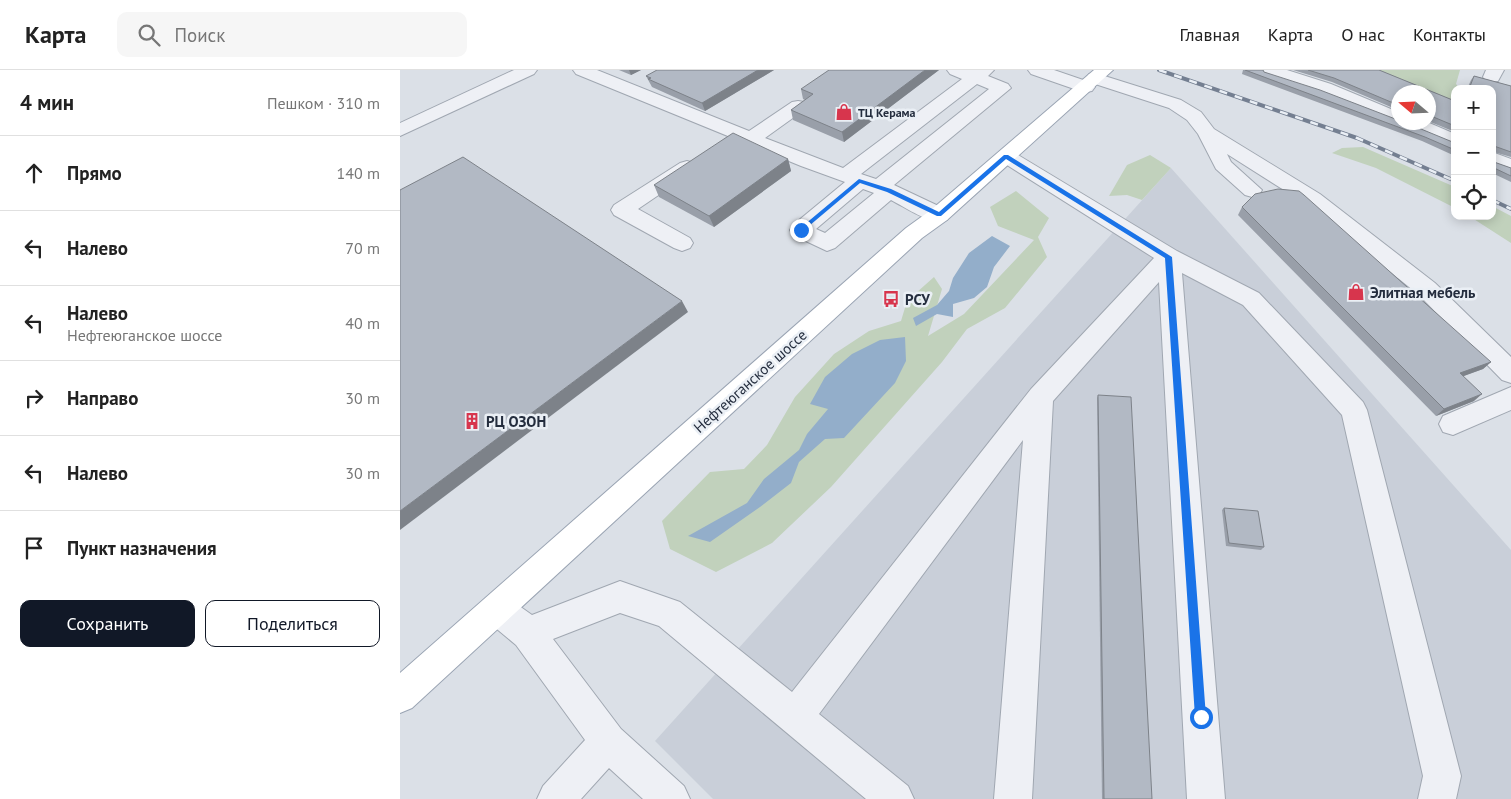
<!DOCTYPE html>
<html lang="ru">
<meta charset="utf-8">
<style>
body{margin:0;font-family:"PT Sans",sans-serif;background:#f6f6f6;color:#222}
.controls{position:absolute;right:15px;top:15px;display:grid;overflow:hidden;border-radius:10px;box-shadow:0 2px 12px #0003}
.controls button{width:45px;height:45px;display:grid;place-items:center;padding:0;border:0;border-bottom:1px solid #e0e0e0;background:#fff;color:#222;font:25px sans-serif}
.compass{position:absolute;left:991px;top:15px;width:45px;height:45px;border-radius:50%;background:#fff;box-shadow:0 2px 12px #0003;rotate:289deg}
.stop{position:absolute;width:15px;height:15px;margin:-11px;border:4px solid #1a73e8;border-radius:50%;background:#fff}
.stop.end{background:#1a73e8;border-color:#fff;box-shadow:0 1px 5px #0008}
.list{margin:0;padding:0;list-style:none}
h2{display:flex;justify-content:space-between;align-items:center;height:65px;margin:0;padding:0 20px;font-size:21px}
h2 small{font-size:16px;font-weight:400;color:#767676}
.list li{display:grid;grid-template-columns:32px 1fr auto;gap:15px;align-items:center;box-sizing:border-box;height:75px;padding:0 20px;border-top:1px solid #e0e0e0}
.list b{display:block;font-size:19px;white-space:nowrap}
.list p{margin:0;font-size:16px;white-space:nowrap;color:#767676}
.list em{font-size:16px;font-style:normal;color:#767676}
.actions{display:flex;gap:10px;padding:15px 20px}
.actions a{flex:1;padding:11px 0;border:1px solid #111827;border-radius:10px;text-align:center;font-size:18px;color:#111827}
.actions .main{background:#111827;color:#fff}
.icon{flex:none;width:28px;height:28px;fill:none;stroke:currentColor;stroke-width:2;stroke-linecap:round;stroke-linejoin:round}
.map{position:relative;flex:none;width:1111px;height:729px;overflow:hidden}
header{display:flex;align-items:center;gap:30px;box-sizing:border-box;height:70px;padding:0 25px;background:#fff;border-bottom:1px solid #e0e0e0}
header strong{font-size:24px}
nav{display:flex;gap:28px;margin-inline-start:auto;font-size:18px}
.search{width:350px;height:45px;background:#f6f6f6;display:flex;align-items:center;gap:12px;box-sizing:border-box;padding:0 18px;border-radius:10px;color:#767676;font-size:19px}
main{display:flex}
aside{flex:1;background:#fff}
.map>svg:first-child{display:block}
.built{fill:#c9cfd9}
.green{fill:#c1d1bc}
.water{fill:#93aeca}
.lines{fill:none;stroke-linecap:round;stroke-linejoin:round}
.minor-casing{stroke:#a0a7b1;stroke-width:2}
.major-casing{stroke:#9aa4b3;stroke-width:2}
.minor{fill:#eef0f5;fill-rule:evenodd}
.major{fill:#fff;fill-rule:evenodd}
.rail-casing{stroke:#747f91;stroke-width:4}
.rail{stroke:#eaeff5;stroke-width:2.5;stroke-dasharray:8;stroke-linecap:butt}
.wall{fill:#999fa9}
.shaded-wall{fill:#7d8289}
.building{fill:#b2b9c4;stroke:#7d8289}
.route{fill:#1a73e8}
.labels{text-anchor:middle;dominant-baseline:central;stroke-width:5;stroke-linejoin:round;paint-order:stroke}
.far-poi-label{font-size:12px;font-weight:bold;fill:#242d3e;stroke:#eaeff5;text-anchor:start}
.poi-label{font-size:15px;font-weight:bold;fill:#242d3e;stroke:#eaeff5;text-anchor:start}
.street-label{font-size:15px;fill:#242d3e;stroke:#eaeff5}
</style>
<header>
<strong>Карта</strong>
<div class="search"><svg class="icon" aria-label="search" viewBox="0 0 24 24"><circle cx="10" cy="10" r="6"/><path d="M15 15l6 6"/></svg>Поиск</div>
<nav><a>Главная</a><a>Карта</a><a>О нас</a><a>Контакты</a></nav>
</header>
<main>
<aside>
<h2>4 мин<small>Пешком · 310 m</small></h2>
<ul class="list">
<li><svg class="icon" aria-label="ahead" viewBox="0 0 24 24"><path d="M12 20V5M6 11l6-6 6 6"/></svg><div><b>Прямо</b></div><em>140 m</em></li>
<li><svg class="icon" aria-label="left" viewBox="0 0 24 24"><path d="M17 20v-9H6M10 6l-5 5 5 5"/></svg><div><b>Налево</b></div><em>70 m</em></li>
<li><svg class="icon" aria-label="left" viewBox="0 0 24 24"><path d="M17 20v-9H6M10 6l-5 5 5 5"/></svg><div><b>Налево</b><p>Нефтеюганское шоссе</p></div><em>40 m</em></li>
<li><svg class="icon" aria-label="right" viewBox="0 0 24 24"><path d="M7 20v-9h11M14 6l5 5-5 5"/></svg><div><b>Направо</b></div><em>30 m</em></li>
<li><svg class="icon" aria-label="left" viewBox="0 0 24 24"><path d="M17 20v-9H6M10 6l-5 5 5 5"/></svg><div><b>Налево</b></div><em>30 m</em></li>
<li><svg class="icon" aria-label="arrive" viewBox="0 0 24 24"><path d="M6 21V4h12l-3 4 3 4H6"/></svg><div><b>Пункт назначения</b></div></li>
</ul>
<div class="actions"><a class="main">Сохранить</a><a>Поделиться</a></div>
</aside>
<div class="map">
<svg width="1111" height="729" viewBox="0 0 1111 729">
<rect width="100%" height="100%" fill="#dbe0e7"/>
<!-- built -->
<path class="built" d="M771,98L1111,480V729H313L255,671Z"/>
<!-- green -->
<g class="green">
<path d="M977,0H1060L1056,14L1060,19H1055V30H1051Z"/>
<path d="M963,77L1055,117V138L976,98L932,83L942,78Z"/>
<path d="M750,85L771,98L742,130L727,125L709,126L727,95Z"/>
<path d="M616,121L649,148L638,167L647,187L605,238L567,259L542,292L431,417L372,473L316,502L270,479L262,451L310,402L344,399L367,375L395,327L434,284L469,261L501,251L507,231L534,207L542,219L528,266L564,244L634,170L598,156L590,137Z"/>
<path d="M1092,136L1111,146V173L1069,146H1092Z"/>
</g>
<!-- water -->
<g class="water">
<path d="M592,166L610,176L594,197L587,217L574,228L553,234V247L537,244L516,256L513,248L537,235L549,221L553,208L569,183Z"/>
<path d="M505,267L506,291L495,313L444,368L425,369L399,392L391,413L360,437L310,472L288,466L347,433L364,409L399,380L407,364L428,339L410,334L425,307L452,284L480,270Z"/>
</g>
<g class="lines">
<!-- minor casing -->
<g class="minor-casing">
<g id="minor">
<path d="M114,0H137L134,4L0,66V53Z"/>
<path d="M173,0H197L349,61L392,32L398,31L404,32L407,36L404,40L365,68L443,98L562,9L550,4L547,0H594L588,6L608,14L611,18L494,115L547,140L550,145L547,150C529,155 507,138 491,130L435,178L427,181L393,165L390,160L393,155L445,112L401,96L176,4ZM577,14L589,19L476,109L461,104ZM463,119L474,123L425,163L416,159Z"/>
<path d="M628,0H654L692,13L695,17L692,21L686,22L680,21L631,4Z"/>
<path d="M860,0H887L931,14L998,42V52H1027L1055,64V77L1002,56L1000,53L991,52L919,22L863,4Z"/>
<path d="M1086,0H1104L1098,11L1092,12L1086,11L1083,7Z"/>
<path d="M695,3L781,30L801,42L814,59L920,124L1035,213L1111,287V313L1102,310L1019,225L906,134L827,84L831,92L862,120L859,125L852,127L845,125L816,99L798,64L787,50L769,38L689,12L686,8L689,4Z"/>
<path d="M606,80L613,82L777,181L859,223L963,332L967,340L1061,706L1056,729H1018L1023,706L942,345L843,235L782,203L825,729H787L759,212L653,331L632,729H594L623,370L419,644L508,716L514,729H466L259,556L220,543L153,569L221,659L284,716L290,729H243L209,698L181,729H137L143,716L185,670L116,575L86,550L81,539L86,528L97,523L108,528L132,545L220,511L280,532L392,622L631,319L754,188L599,90L596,86L599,82Z"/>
<path d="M1092,82L1111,89V102L1092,95Z"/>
<path d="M287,91L294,93L297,97L294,101L238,139L290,168L293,173L290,178L282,181L274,178L214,145L211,140L214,135L280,93Z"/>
<path d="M1111,317V340L1053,365L1043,362L1039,354L1043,346Z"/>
</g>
</g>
<!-- major casing -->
<g class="major-casing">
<path id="major" d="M694,0H713L547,150L522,168L12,638L0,643V603L506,158L531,140Z"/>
</g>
<!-- minor -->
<use href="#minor" class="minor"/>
<!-- major -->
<use href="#major" class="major"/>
<!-- rail casing -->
<g class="rail-casing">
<g id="rail">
<path d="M759,0L957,68L1055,111"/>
<path d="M1092,130L1111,139"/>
</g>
</g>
<!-- rail -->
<use href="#rail" class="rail"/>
</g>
<!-- wall -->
<g class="wall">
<path d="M219,0H241L231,5Z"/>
<path d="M374,0L305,41L252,17L246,6Z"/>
<path d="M539,0L444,72L393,50L391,40L405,30L403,29L401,19Z"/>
<path d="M843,0H863L864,2L1055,73V86L1022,71L842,4Z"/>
<path d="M893,0H979L1055,31V62L1028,51V22H998V40L932,12Z"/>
<path d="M1074,6L1111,16V87L1094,82V92L1111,98V112L1092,103V19H1067L1071,10Z"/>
<path d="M388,89L391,101L314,157L259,127L254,115Z"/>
<path d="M842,137L1091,292L1083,299L1063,306L1074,331L1036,346L838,145Z"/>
<path d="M698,325L752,729H702L697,328Z"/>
<path d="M824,438L864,477L861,480L826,476L822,440Z"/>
</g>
<!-- shaded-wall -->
<g class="shaded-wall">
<path d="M229,0H241L231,5Z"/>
<path d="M358,0H374L305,41L302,33Z"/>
<path d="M525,0H539L444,72L442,62Z"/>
<path d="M388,89L391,101L314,157L309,146Z"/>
<path d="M282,231L288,242L0,460V441Z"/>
<path d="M1091,292L1083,299L1053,310L1060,303Z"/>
<path d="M1082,324L1074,331L1036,346L1044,339Z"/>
</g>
<!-- building -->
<g class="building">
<path d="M257,0H358L302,33L248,9L251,8L246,6Z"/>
<path d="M429,0H525L442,62L391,40L413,24L401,19Z"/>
<path d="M845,0H863L864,2L920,20L998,50V52H1004L1055,73V80L1025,67Z"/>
<path d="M908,0H979L1055,31V56L1031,46H1028V22H998V35L934,8Z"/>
<path d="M1074,6L1111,16V82L1094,76V92L1111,98V106L1092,97V19H1069Z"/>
<path d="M333,63L388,89L309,146L254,115Z"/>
<path d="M63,87L282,231L0,441V120Z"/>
<path d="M878,119L899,121L904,125L1091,292L1060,303L1082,324L1044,339L842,137L855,124Z"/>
<path d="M698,325L731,327L752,729H704Z"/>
<path d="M824,438L858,441L864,477L829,473Z"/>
</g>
<!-- route -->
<path class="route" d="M604,85H608L772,187L806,647L804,651L801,652L797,651L795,647L765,188L606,89L541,146H537L487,122L460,113L403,161L398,160L459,109L491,119L539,142Z"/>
<!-- icons -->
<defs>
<g id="shop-bare" transform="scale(1.35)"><path d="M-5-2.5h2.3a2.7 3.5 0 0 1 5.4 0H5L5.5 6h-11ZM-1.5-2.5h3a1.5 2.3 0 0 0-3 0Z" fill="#d7354d" stroke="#eaeff5" stroke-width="2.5" paint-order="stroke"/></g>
<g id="bus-bare" transform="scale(1.35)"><path d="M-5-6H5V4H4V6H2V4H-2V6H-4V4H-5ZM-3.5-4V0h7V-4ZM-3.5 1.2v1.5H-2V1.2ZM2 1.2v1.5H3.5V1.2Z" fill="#d7354d" stroke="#eaeff5" stroke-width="2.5" paint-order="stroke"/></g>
<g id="building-bare" transform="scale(1.35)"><path d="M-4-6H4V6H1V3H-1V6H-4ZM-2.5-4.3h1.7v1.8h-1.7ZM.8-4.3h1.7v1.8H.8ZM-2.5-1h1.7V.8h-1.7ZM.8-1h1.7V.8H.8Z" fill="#d7354d" stroke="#eaeff5" stroke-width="2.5" paint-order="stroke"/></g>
</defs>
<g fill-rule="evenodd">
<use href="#shop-bare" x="444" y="42"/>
<use href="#shop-bare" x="956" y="222"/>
<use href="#bus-bare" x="491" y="229"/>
<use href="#building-bare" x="72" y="351"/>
</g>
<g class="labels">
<!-- far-poi labels -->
<g class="far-poi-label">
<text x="458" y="42">ТЦ Керама</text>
</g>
<!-- poi labels -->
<g class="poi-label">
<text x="970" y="222">Элитная мебель</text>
<text x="505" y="229">РСУ</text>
<text x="86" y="351">РЦ ОЗОН</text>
</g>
<!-- street labels -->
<g class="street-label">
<text transform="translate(350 311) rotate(-42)">Нефтеюганское шоссе</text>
</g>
</g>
</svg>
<div class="controls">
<button>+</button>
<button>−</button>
<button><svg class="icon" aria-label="locate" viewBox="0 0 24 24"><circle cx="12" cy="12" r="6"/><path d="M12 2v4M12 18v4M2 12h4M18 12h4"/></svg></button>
</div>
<svg class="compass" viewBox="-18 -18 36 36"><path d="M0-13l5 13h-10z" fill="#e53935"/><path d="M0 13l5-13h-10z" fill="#767676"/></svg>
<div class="stop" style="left:801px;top:647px"></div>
<div class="stop end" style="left:401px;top:160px"></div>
</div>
</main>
